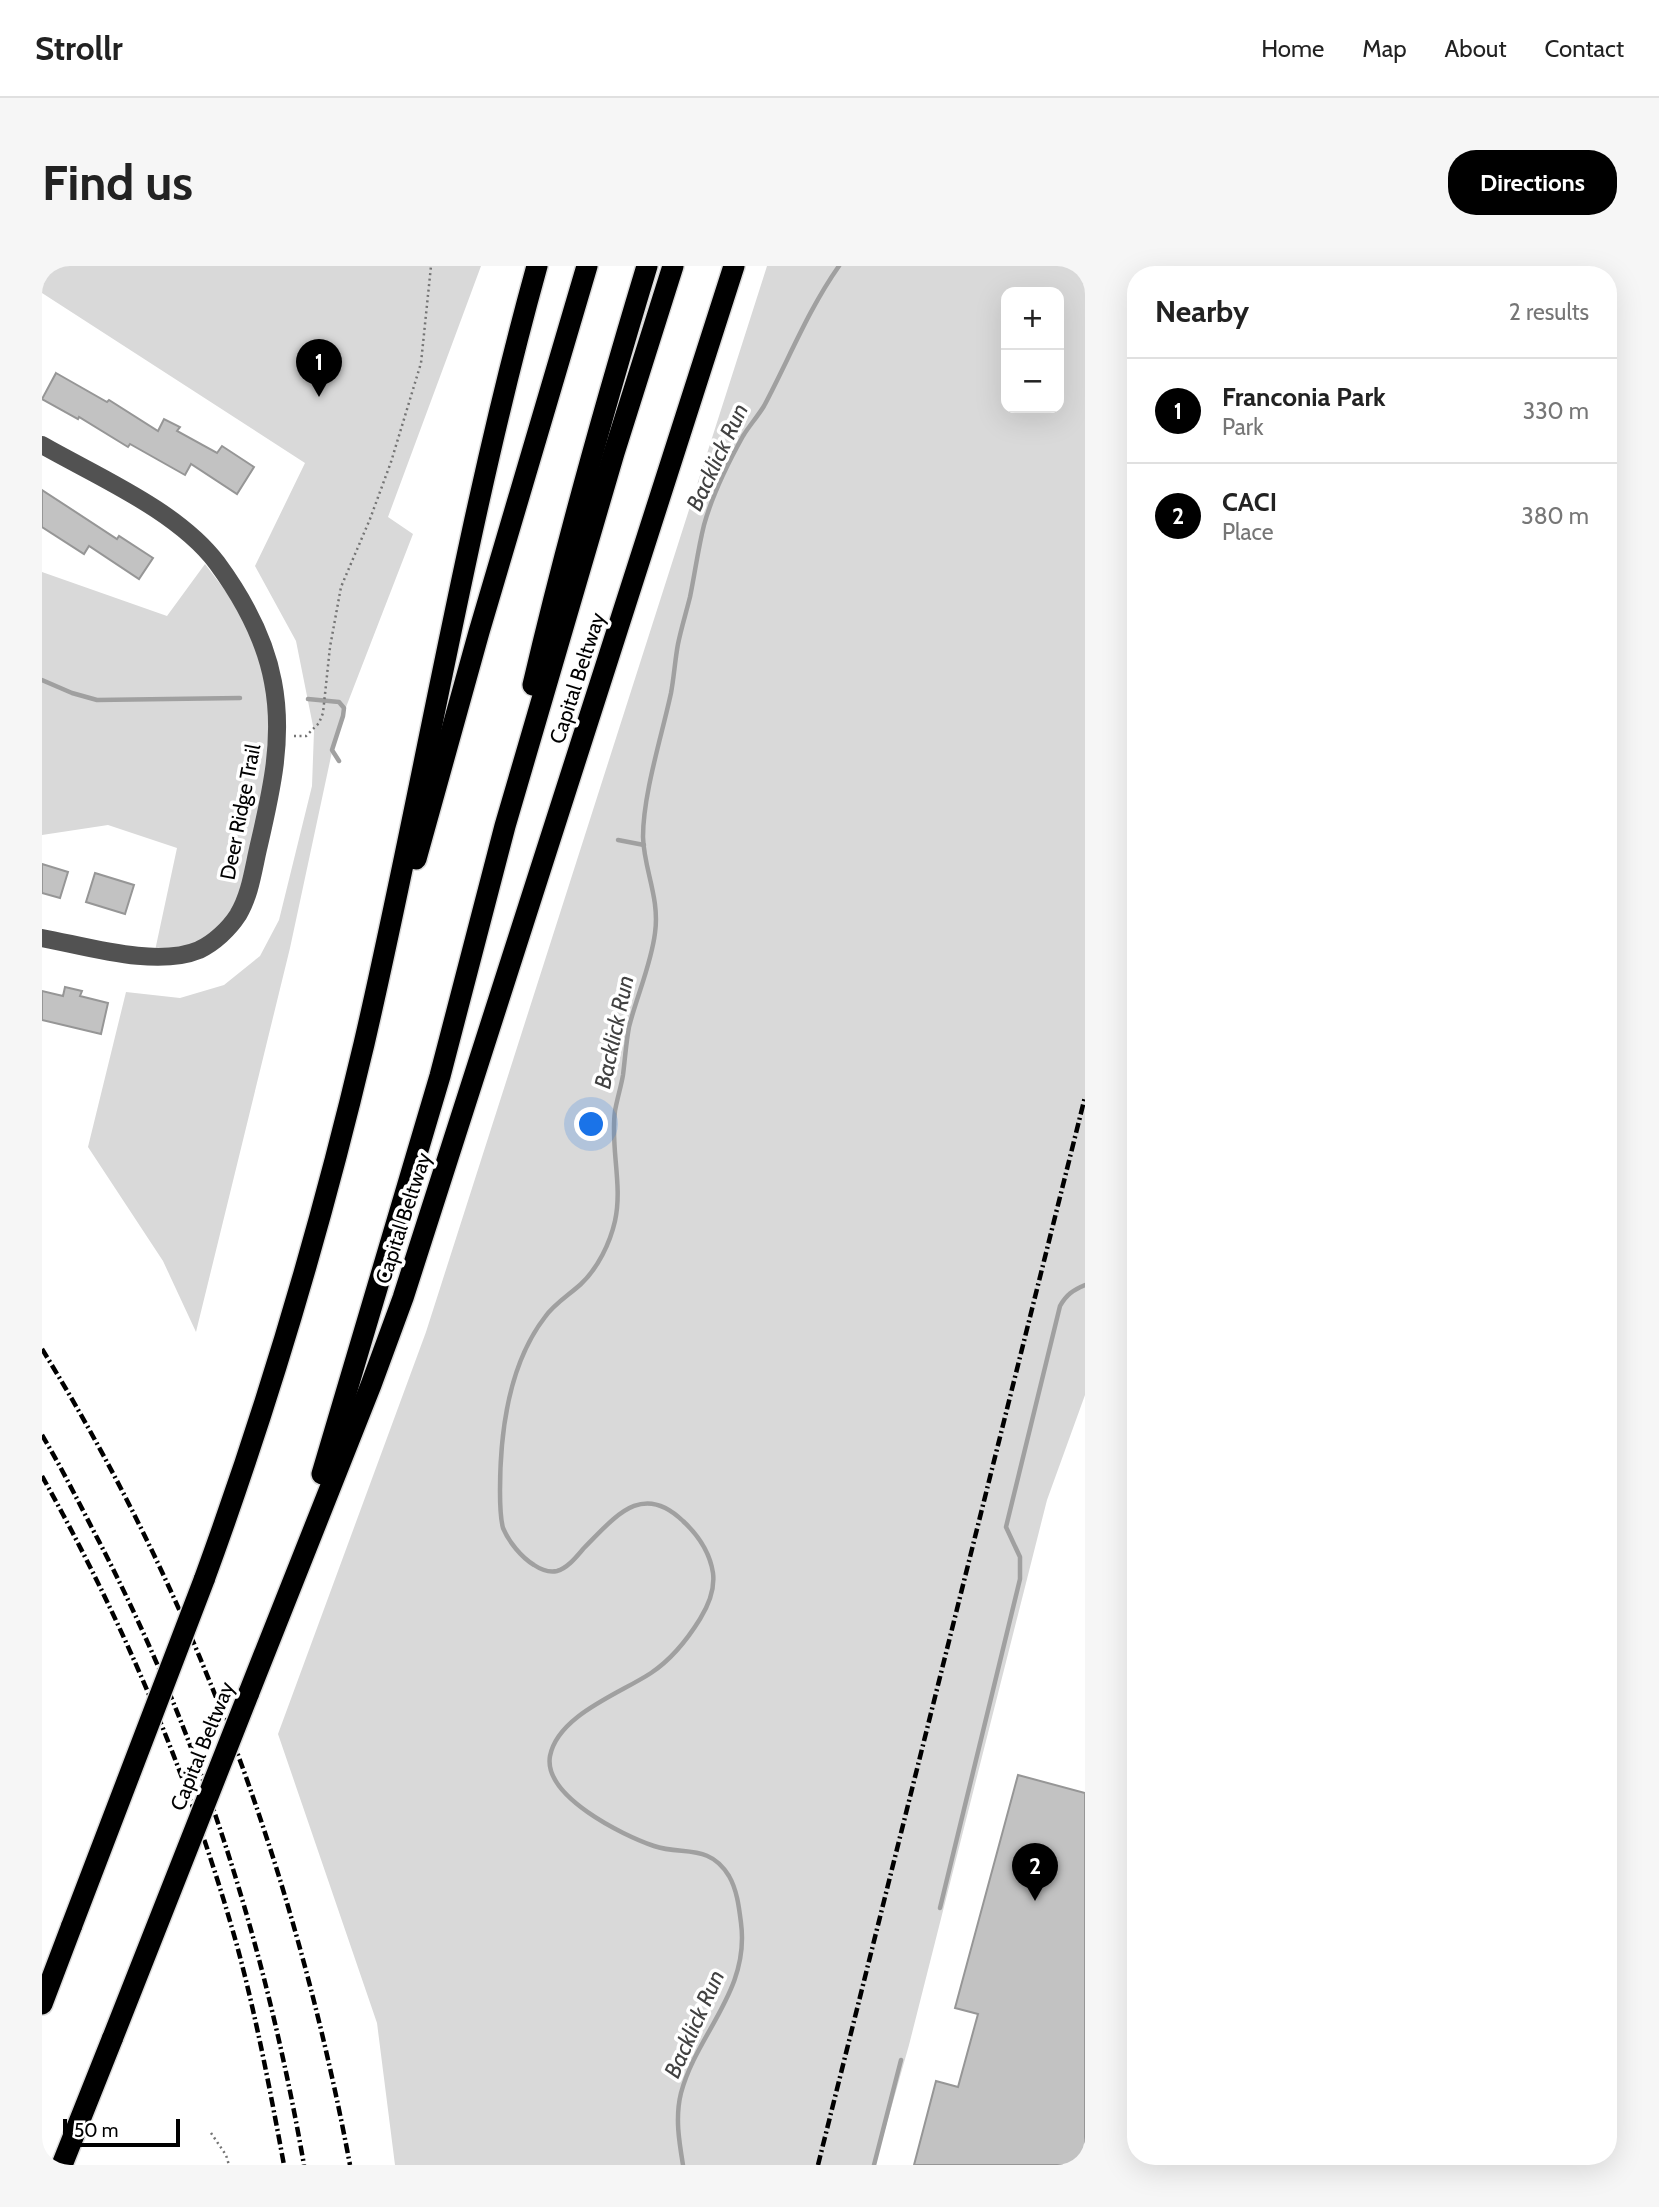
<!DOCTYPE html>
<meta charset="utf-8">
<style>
body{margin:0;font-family:Cabin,sans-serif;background:#f6f6f6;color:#222}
.controls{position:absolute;right:21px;top:21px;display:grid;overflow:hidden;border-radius:14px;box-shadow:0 7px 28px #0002}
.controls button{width:63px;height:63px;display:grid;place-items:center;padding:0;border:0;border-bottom:2px solid #e0e0e0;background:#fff;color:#222;font:35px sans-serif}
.scale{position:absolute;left:21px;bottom:18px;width:117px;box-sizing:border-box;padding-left:7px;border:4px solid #000;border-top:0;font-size:19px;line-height:24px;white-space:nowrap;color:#000;-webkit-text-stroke:5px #fff;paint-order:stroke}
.you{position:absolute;left:550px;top:859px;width:24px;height:24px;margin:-18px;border:5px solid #fff;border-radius:50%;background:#1a73e8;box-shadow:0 0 0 10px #1a73e833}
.badge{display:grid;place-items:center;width:46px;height:46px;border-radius:50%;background:#000;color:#fff;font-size:23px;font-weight:700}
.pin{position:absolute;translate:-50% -58px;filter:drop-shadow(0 2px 4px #0008)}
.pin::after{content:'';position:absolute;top:37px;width:24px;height:21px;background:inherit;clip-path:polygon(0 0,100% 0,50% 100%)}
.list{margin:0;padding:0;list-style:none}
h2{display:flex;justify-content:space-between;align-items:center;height:91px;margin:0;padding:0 28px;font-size:30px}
h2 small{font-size:23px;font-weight:400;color:#767676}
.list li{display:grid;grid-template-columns:46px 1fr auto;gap:21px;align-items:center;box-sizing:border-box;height:105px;padding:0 28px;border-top:2px solid #e0e0e0}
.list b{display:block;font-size:26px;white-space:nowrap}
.list p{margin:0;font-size:23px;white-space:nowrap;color:#767676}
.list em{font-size:23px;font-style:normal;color:#767676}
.map{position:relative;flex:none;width:1043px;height:1899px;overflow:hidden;border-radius:28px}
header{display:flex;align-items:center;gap:42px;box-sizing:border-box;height:98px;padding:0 35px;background:#fff;border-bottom:2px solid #e0e0e0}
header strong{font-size:33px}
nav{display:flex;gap:38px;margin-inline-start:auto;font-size:24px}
.intro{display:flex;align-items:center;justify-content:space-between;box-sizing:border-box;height:168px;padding:0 42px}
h1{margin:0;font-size:49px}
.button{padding:18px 32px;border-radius:28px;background:#000;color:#fff;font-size:24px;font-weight:700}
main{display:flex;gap:42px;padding:0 42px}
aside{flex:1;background:#fff;border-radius:28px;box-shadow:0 7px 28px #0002}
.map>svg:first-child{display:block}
.green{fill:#d9d9d9;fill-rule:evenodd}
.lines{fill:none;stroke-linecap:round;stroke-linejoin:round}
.stream{stroke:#a0a0a0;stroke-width:4.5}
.building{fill:#c2c2c2;stroke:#969696;stroke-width:2}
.highway-casing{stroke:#dbdbdb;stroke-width:24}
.path{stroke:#747474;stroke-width:2.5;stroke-dasharray:2 3.5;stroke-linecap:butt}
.minor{stroke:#525252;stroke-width:18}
.highway{stroke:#000;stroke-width:21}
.rail{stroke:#000;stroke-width:4.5;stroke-dasharray:10 3.5 2 3.5;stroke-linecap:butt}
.highway-bridge-casing{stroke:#dbdbdb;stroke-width:24;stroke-linecap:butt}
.highway-bridge{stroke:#000;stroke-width:21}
.labels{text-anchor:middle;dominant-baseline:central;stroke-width:7;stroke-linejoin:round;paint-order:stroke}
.street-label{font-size:21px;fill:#000;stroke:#fff}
.water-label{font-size:23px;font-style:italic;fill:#414141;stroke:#fff}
</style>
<header>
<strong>Strollr</strong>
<nav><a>Home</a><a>Map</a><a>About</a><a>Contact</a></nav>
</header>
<div class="intro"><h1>Find us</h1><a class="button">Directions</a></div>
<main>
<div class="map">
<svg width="1043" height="1899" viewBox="0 0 1043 1899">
<rect width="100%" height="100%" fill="#fff"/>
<!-- green -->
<g class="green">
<path d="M0,0H439L346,251L371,268L294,467L248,682L154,1066L121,995L46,881L84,726L138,732L182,719L218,690L237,654L270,520L272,465L254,375L213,300L263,197L0,27Z"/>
<path d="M725,0H1043V1129L1005,1234L867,1779L833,1899H353L335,1757L236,1468L384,1066ZM964,26H1017V142H964Z"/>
<path d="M163,298L201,348L225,402L235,456L193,661L111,694L135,582L66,559L0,569V306L125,350Z"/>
</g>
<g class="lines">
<!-- stream -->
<g class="stream">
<path d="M0,414L30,427L55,434L198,432"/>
<path d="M266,433L297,436L302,442L301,450L290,484L297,495"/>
<path d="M576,574L602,579"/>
<path d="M898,1642L978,1313V1291L964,1261L1018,1040C1024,1029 1031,1024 1043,1019"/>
<path d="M641,1899C637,1875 633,1851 639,1827C655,1767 708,1725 699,1657C697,1641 695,1624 687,1610C667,1577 641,1590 612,1580C580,1569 501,1530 508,1490C516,1449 579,1427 609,1407C630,1393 645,1374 658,1353C666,1340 673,1323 671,1307C668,1287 656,1269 641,1255C600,1215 573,1251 542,1282C535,1290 526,1302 515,1305C506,1307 498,1303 492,1299C479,1291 467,1276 461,1262C458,1251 458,1237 458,1225C458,1167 466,1099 503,1051C512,1038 527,1029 539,1018C556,1002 568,977 573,955C581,919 568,881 573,845C575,833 579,821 581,809C583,793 584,777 587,761C595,729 609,699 613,667C618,632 602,604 601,571C601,528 620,469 629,427C632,411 633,394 636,378C639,363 644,347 648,331C653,307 656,283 662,259C670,230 686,197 701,170C707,160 716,150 722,140C747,93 766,44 797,0"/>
<path d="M832,1899L859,1794"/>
</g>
</g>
<!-- building -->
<g class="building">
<path d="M14,107L65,136L67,134L116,165L122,153L138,161L135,165L175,187L180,180L212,201L195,228L149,198L143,209L88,178L86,181L37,151L36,153L0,133Z"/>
<path d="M0,224L75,273L77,270L111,292L97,313L47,280L42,288L0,261Z"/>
<path d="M0,598L26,606L18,632L0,627Z"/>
<path d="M53,607L92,619L83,648L44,636Z"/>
<path d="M23,721L40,725L38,730L66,737L59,768L0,754V725L21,730Z"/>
<path d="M976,1509L1043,1527V1899H872L894,1815L916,1821L936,1748L913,1742Z"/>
</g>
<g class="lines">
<!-- highway casing -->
<g class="highway-casing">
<g id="highway">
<path d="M491,419C524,278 563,139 605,0"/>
<path d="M374,593L437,366L545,0"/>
<path d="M280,1208L398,810L463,560L572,187L631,0"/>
<path d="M162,1314C226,1139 279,960 322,778C382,519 424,256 495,0"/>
<path d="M206,1429L329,1119L361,1032L692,0"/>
<path d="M0,1738L30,1659"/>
<path d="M20,1899L71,1771"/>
</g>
</g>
<!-- path -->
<g class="path">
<path d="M252,470H264L277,457L281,447L288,381L299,321L328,253L349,196L379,97L389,0"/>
<path d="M169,1867L184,1889L187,1899"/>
</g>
<!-- minor -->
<path class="minor" d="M0,179C56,211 136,245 175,297C200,331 223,373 231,416C242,473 229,527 216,583C211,605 208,629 196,649C187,663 172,677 157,684C114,702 44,680 0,672"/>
<!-- highway -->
<use href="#highway" class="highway"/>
<!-- rail -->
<g class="rail">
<path d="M0,1083C154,1333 254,1611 308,1899"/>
<path d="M0,1169C18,1199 34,1231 50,1262C156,1463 223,1676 262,1899"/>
<path d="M0,1210C82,1357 148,1513 194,1676C214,1749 228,1824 242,1899"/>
<path d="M776,1899L1043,831"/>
</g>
<!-- highway-bridge casing -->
<g class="highway-bridge-casing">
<g id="highway-bridge">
<path d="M30,1659L162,1314"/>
<path d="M71,1771L206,1429"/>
</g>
</g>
<!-- highway-bridge -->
<use href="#highway-bridge" class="highway-bridge"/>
</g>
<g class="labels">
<!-- street labels -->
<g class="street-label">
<text transform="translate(535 412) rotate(-72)">Capital Beltway</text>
<text transform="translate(198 546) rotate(-79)">Deer Ridge Trail</text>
<text transform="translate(361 952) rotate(-72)">Capital Beltway</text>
<text transform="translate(160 1480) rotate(-68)">Capital Beltway</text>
</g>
<!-- water labels -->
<g class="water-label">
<text transform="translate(675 191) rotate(-65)">Backlick Run</text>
<text transform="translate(572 766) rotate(-78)">Backlick Run</text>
<text transform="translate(652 1758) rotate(-66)">Backlick Run</text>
</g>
</g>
</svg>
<div class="controls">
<button>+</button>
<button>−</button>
</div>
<div class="scale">50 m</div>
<div class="you"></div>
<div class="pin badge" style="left:277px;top:131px">1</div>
<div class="pin badge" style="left:993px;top:1635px">2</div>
</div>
<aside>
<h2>Nearby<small>2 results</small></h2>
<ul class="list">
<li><span class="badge">1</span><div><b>Franconia Park</b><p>Park</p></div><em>330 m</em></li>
<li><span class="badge">2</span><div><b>CACI</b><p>Place</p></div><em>380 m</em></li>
</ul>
</aside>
</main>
